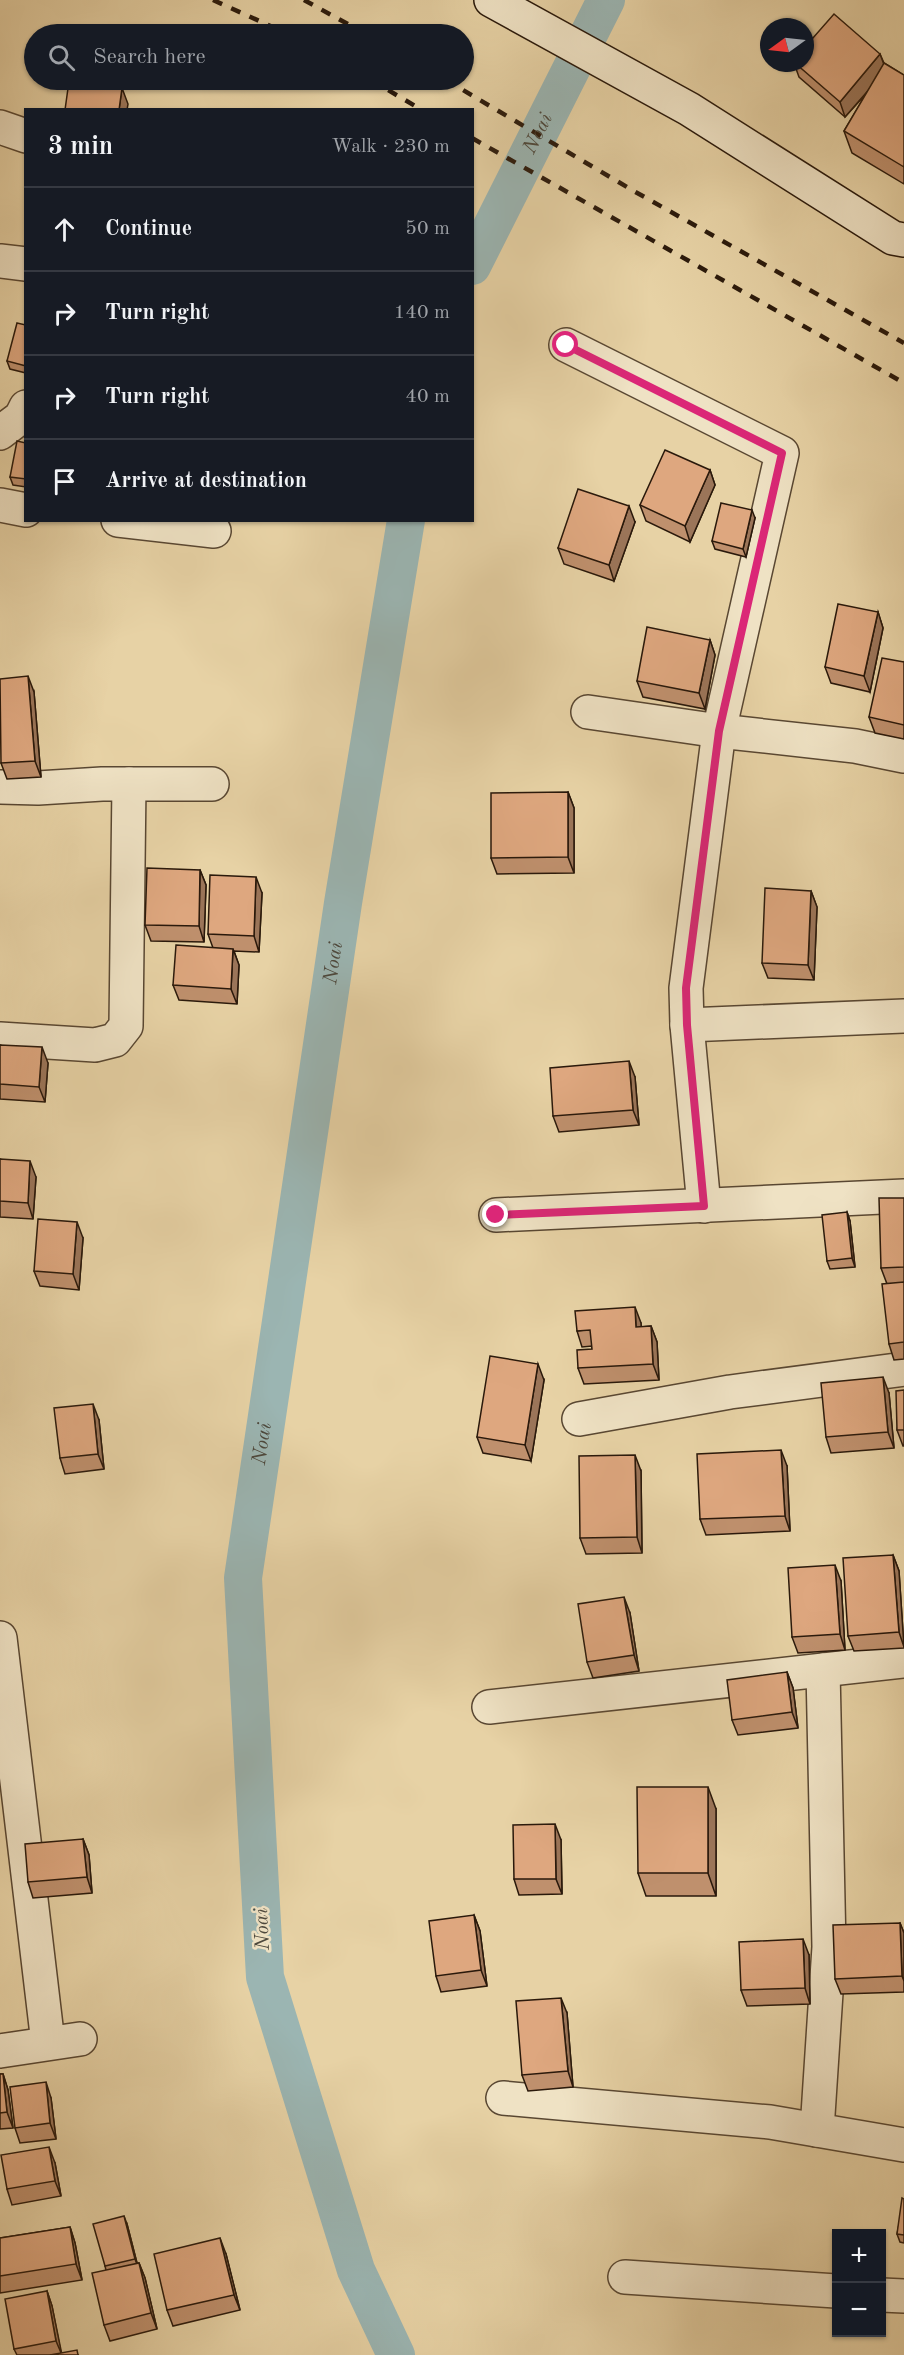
<!DOCTYPE html>
<meta charset="utf-8">
<style>
body{margin:0;font-family:"Old Standard TT",serif;background:#20242c;color:#f1f3f6}
.controls{position:absolute;right:18px;bottom:18px;display:grid;overflow:hidden;border-radius:0px;box-shadow:0 2px 4px #0004}
.controls button{width:54px;height:54px;display:grid;place-items:center;padding:0;border:0;border-bottom:2px solid #363941;background:#171b24;color:#f1f3f6;font:30px sans-serif}
.compass{position:absolute;left:760px;top:18px;width:54px;height:54px;border-radius:50%;background:#171b24;box-shadow:0 2px 4px #0004;rotate:255deg}
.stop{position:absolute;width:18px;height:18px;margin:-14px;border:4px solid #db2777;border-radius:50%;background:#fff}
.stop.end{background:#db2777;border-color:#fff;box-shadow:0 2px 6px #0008}
.list{margin:0;padding:0;list-style:none}
h2{display:flex;justify-content:space-between;align-items:center;height:78px;margin:0;padding:0 24px;font-size:26px}
h2 small{font-size:20px;font-weight:400;color:#9ea1a6}
.list li{display:grid;grid-template-columns:39px 1fr auto;gap:18px;align-items:center;box-sizing:border-box;height:84px;padding:0 24px;border-top:2px solid #363941}
.list b{display:block;font-size:22px;white-space:nowrap}
.list em{font-size:20px;font-style:normal;color:#9ea1a6}
.icon{flex:none;width:33px;height:33px;fill:none;stroke:currentColor;stroke-width:2;stroke-linecap:round;stroke-linejoin:round}
.map{position:relative;flex:none;width:904px;height:2355px;overflow:hidden}
.search{position:absolute;background:#171b24;box-shadow:0 2px 4px #0004;left:24px;top:24px;width:450px;height:66px;display:flex;align-items:center;gap:15px;box-sizing:border-box;padding:0 21px;border-radius:33px;color:#9ea1a6;font-size:22px}
.panel{position:absolute;background:#171b24;box-shadow:0 2px 4px #0004;left:24px;top:108px;width:450px;height:414px;border-radius:0px}
.map>svg:first-child{display:block}
.lines{fill:none;stroke-linecap:round;stroke-linejoin:round}
.canal{stroke:#9bb5b2;stroke-width:38}
.street-casing{stroke:#594732;stroke-width:36}
.secondary-casing{stroke:#2a190b;stroke-width:36}
.street{stroke:#efe2c4;stroke-width:33}
.secondary{stroke:#efe2c4;stroke-width:33}
.rail{stroke:#2a190b;stroke-width:4.5;stroke-dasharray:10 10;stroke-linecap:butt}
.wall{fill:#bf906d;stroke:#2a190b;stroke-width:1.5}
.shaded-wall{fill:#9b7559;stroke:#2a190b;stroke-width:1.5}
.building{fill:#dea77f;stroke:#2a190b;stroke-width:1.5}
.route{stroke:#db2777;stroke-width:8}
.labels{text-anchor:middle;dominant-baseline:central;stroke-width:5;stroke-linejoin:round;paint-order:stroke}
.water-label{font-size:20px;font-style:italic;fill:#4c483d;stroke:#efe2c4}
</style>
<div class="map">
<svg width="904" height="2355" viewBox="0 0 904 2355">
<rect width="100%" height="100%" fill="#e7d2a5"/>
<filter id="stains"><feTurbulence type="fractalNoise" baseFrequency=".00333" numOctaves="4"/><feColorMatrix values="0 0 0 0 .2 0 0 0 0 .09 0 0 0 0 .02 0 0 0 .5 -.17"/></filter>
<radialGradient id="worn" r=".72"><stop offset=".6" stop-color="#630" stop-opacity="0"/><stop offset="1" stop-color="#630" stop-opacity=".3"/></radialGradient>
<g class="lines">
<!-- canal -->
<g class="canal">
<path id="s1" d="M472,266L606,0"/>
<path id="s2" d="M396,2355L356,2270L265,1977L243,1578L343,903L406,520"/>
</g>
<!-- street casing -->
<g class="street-casing">
<g id="street">
<path d="M0,127L26,136"/>
<path d="M0,261L26,264"/>
<path d="M566,345L782,453L719,731L686,988L687,1025L904,1016"/>
<path d="M0,433L21,417L26,407"/>
<path d="M0,505L26,510"/>
<path d="M118,520L214,531"/>
<path d="M588,712L719,731L855,746L904,756"/>
<path d="M0,787L38,788L102,784H212"/>
<path d="M687,1025L704,1206"/>
<path d="M0,1039L95,1045L115,1040L126,1026L129,784"/>
<path d="M496,1215L904,1196"/>
<path d="M579,1419L730,1392L904,1369"/>
<path d="M0,1638L48,2043"/>
<path d="M489,1707L904,1661"/>
<path d="M0,2051L80,2039"/>
<path d="M503,2098L770,2122L904,2145"/>
<path d="M817,2130L829,1947L823,1670"/>
<path d="M625,2277L836,2291"/>
<path d="M882,2295L904,2296"/>
</g>
</g>
<!-- secondary casing -->
<g class="secondary-casing">
<path id="secondary" d="M491,0L689,109L893,238L904,240"/>
</g>
<!-- street -->
<use href="#street" class="street"/>
<!-- secondary -->
<use href="#secondary" class="secondary"/>
<!-- rail -->
<g class="rail">
<path d="M213,0L288,34"/>
<path d="M304,0L366,34"/>
<path d="M371,80L422,110"/>
<path d="M446,80L632,190L904,343"/>
<path d="M472,138L904,383"/>
</g>
</g>
<!-- wall -->
<g class="wall">
<path d="M880,54L884,63L904,75V184L852,153L844,131L866,94L845,117L799,77L794,63H805Z"/>
<path d="M26,325V373L10,369L7,361Z"/>
<path d="M26,443V487L13,485L10,477Z"/>
<path d="M710,470L715,485L690,542L646,521L640,505Z"/>
<path d="M755,518L746,557L715,549L712,541Z"/>
<path d="M635,522L614,581L564,564L558,548Z"/>
<path d="M878,612L883,628L870,692L831,683L825,667Z"/>
<path d="M710,640L715,655L705,709L643,697L637,681Z"/>
<path d="M904,662V739L875,733L869,717Z"/>
<path d="M34,692L41,777L7,779L1,763Z"/>
<path d="M568,792L574,808V873L497,874L491,858Z"/>
<path d="M200,870L206,885L204,942L151,941L145,925Z"/>
<path d="M811,891L817,907L814,980L768,978L762,963Z"/>
<path d="M262,893L259,952L234,951L239,965L237,1004L179,1000L173,985L213,948L208,934Z"/>
<path d="M0,1045L48,1063L45,1102L0,1099Z"/>
<path d="M635,1077L639,1125L559,1132L553,1116Z"/>
<path d="M0,1159L36,1177L33,1219L0,1217Z"/>
<path d="M904,1198V1359L894,1360L889,1344L887,1284L881,1268Z"/>
<path d="M847,1212L850,1221L855,1267L830,1269L827,1261Z"/>
<path d="M83,1238L79,1290L40,1286L34,1271Z"/>
<path d="M641,1323V1327L651,1326L657,1342L659,1380L584,1384L578,1368L592,1349V1346L582,1347L577,1331Z"/>
<path d="M544,1380L531,1461L483,1453L477,1437Z"/>
<path d="M904,1390V1446H903L897,1430Z"/>
<path d="M889,1393L894,1448L831,1453L826,1437Z"/>
<path d="M99,1420L104,1469L65,1474L60,1458Z"/>
<path d="M787,1466L790,1531L706,1535L700,1519Z"/>
<path d="M641,1471L642,1553L586,1554L580,1538Z"/>
<path d="M893,1555L899,1571L904,1648L854,1651L848,1636Z"/>
<path d="M841,1581L845,1650L798,1653L792,1637Z"/>
<path d="M630,1613L639,1671L593,1678L587,1662Z"/>
<path d="M787,1672L793,1688L798,1728L738,1735L732,1720Z"/>
<path d="M716,1809V1896H646L638,1873Z"/>
<path d="M83,1839L89,1855L92,1893L33,1898L28,1882Z"/>
<path d="M561,1840L562,1894L519,1895L514,1879Z"/>
<path d="M474,1915L480,1931L487,1986L441,1992L436,1976Z"/>
<path d="M900,1923L904,1933V1992L841,1994L835,1979Z"/>
<path d="M809,1955L810,2004L747,2006L741,1990Z"/>
<path d="M567,2013L573,2087L528,2091L522,2075Z"/>
<path d="M0,2074H3L8,2090L13,2128L0,2129Z"/>
<path d="M51,2098L56,2139L20,2143L15,2128Z"/>
<path d="M55,2163L61,2196L12,2205L7,2189Z"/>
<path d="M904,2199V2243L900,2242L897,2234Z"/>
<path d="M127,2224L137,2263H139L145,2278L157,2329L110,2341L104,2325L106,2270L105,2266Z"/>
<path d="M70,2227L75,2243L82,2280L0,2293V2238Z"/>
<path d="M226,2254L240,2310L173,2326L167,2310Z"/>
<path d="M47,2291L52,2306L61,2353L79,2355H17L14,2349Z"/>
</g>
<!-- shaded-wall -->
<g class="shaded-wall">
<path d="M880,54L886,70L845,117L840,102Z"/>
<path d="M122,88L128,104L127,110H119Z"/>
<path d="M710,470L715,485L690,542L685,526Z"/>
<path d="M629,506L635,522L614,581L609,565Z"/>
<path d="M752,510L755,518L746,557L743,549Z"/>
<path d="M878,612L883,628L870,692L864,676Z"/>
<path d="M710,640L715,655L705,709L699,693Z"/>
<path d="M28,676L34,692L41,777L35,761Z"/>
<path d="M568,792L574,808V873L568,857Z"/>
<path d="M200,870L206,885L204,942L199,926Z"/>
<path d="M256,877L262,893L259,952L254,936Z"/>
<path d="M811,891L817,907L814,980L808,965Z"/>
<path d="M233,949L239,965L237,1004L231,989Z"/>
<path d="M42,1047L48,1063L45,1102L39,1087Z"/>
<path d="M629,1061L635,1077L639,1125L633,1110Z"/>
<path d="M30,1161L36,1177L33,1219L28,1203Z"/>
<path d="M847,1212L850,1221L855,1267L852,1258Z"/>
<path d="M77,1222L83,1238L79,1290L73,1274Z"/>
<path d="M635,1307L641,1323L642,1343L636,1327Z"/>
<path d="M651,1326L657,1342L659,1380L653,1364Z"/>
<path d="M538,1364L544,1380L531,1461L525,1445Z"/>
<path d="M883,1377L889,1393L894,1448L888,1432Z"/>
<path d="M93,1404L99,1420L104,1469L98,1454Z"/>
<path d="M781,1450L787,1466L790,1531L785,1516Z"/>
<path d="M635,1455L641,1471L642,1553L637,1537Z"/>
<path d="M893,1555L899,1571L904,1647L899,1632Z"/>
<path d="M835,1565L841,1581L845,1650L840,1634Z"/>
<path d="M624,1597L630,1613L639,1671L634,1655Z"/>
<path d="M787,1672L793,1688L798,1728L792,1712Z"/>
<path d="M708,1787L716,1809V1896L708,1873Z"/>
<path d="M555,1824L561,1840L562,1894L556,1879Z"/>
<path d="M83,1839L89,1855L92,1893L87,1877Z"/>
<path d="M474,1915L480,1931L487,1986L481,1970Z"/>
<path d="M900,1923L904,1933V1981L902,1976Z"/>
<path d="M803,1939L809,1955L810,2004L805,1988Z"/>
<path d="M561,1998L567,2013L573,2087L568,2071Z"/>
<path d="M3,2074L8,2090L13,2128L7,2112Z"/>
<path d="M46,2082L51,2098L56,2139L50,2123Z"/>
<path d="M49,2147L55,2163L61,2196L55,2181Z"/>
<path d="M124,2216L127,2224L138,2267L135,2259Z"/>
<path d="M70,2227L75,2243L82,2280L76,2264Z"/>
<path d="M220,2238L226,2254L240,2310L234,2295Z"/>
<path d="M139,2263L145,2278L157,2329L151,2313Z"/>
<path d="M47,2291L52,2306L62,2355L56,2341Z"/>
</g>
<!-- building -->
<g class="building">
<path d="M834,14L880,54L840,102L795,63H805V47Z"/>
<path d="M884,63L904,75V167L844,131Z"/>
<path d="M69,81L122,88L119,110H65Z"/>
<path d="M17,323L26,325V366L7,361Z"/>
<path d="M17,441L26,443V479L10,477Z"/>
<path d="M665,450L710,470L685,526L640,505Z"/>
<path d="M578,489L629,506L609,565L558,548Z"/>
<path d="M721,503L752,510L743,549L712,541Z"/>
<path d="M838,604L878,612L864,676L825,667Z"/>
<path d="M647,627L710,640L699,693L637,681Z"/>
<path d="M882,658L904,662V725L869,717Z"/>
<path d="M28,676L35,761L1,763L0,679Z"/>
<path d="M568,792V857L491,858V793Z"/>
<path d="M147,868L200,870L199,926L145,925Z"/>
<path d="M210,875L256,877L254,936L208,934Z"/>
<path d="M765,888L811,891L808,965L762,963Z"/>
<path d="M176,945L233,949L231,989L173,985Z"/>
<path d="M0,1045L42,1047L39,1087L0,1084Z"/>
<path d="M629,1061L633,1110L553,1116L550,1068Z"/>
<path d="M0,1159L30,1161L28,1203L0,1201Z"/>
<path d="M879,1198H904V1267L881,1268Z"/>
<path d="M847,1212L852,1258L827,1261L822,1215Z"/>
<path d="M38,1219L77,1222L73,1274L34,1271Z"/>
<path d="M904,1282V1342L889,1344L882,1284Z"/>
<path d="M635,1307L636,1327L651,1326L653,1364L578,1368L577,1350L592,1349L590,1330L577,1331L575,1311Z"/>
<path d="M490,1356L538,1364L525,1445L477,1437Z"/>
<path d="M883,1377L888,1432L826,1437L821,1383Z"/>
<path d="M904,1390V1430H897L896,1391Z"/>
<path d="M93,1404L98,1454L60,1458L54,1408Z"/>
<path d="M781,1450L785,1516L700,1519L697,1454Z"/>
<path d="M635,1455L637,1537L580,1538L579,1456Z"/>
<path d="M893,1555L899,1632L848,1636L843,1558Z"/>
<path d="M835,1565L840,1634L792,1637L788,1568Z"/>
<path d="M624,1597L634,1655L587,1662L578,1604Z"/>
<path d="M787,1672L792,1712L732,1720L727,1680Z"/>
<path d="M637,1787H708V1873H638Z"/>
<path d="M555,1824L556,1879H514L513,1825Z"/>
<path d="M83,1839L87,1877L28,1882L25,1844Z"/>
<path d="M474,1915L481,1970L436,1976L429,1921Z"/>
<path d="M900,1923L902,1976L835,1979L833,1925Z"/>
<path d="M803,1939L805,1988L741,1990L739,1942Z"/>
<path d="M561,1998L568,2071L522,2075L516,2001Z"/>
<path d="M0,2074H3L7,2112L0,2113Z"/>
<path d="M46,2082L50,2123L15,2128L10,2087Z"/>
<path d="M49,2147L55,2181L7,2189L1,2155Z"/>
<path d="M902,2198L904,2199V2235L897,2234Z"/>
<path d="M124,2216L135,2259L105,2266L93,2224Z"/>
<path d="M70,2227L76,2264L0,2276V2238Z"/>
<path d="M220,2238L234,2295L167,2310L154,2254Z"/>
<path d="M139,2263L151,2313L104,2325L92,2273Z"/>
<path d="M47,2291L56,2341L14,2349L5,2299Z"/>
<path d="M77,2350L78,2355H50Z"/>
</g>
<g class="lines">
<!-- route -->
<path class="route" d="M496,1215L704,1206L687,1025L686,988L719,731L782,453L566,345"/>
</g>
<g class="labels">
<!-- water labels -->
<g class="water-label">
<text stroke="none"><textPath href="#s1" startOffset="148">Noai</textPath></text>
<text stroke="none"><textPath href="#s2" startOffset="1422">Noai</textPath></text>
<text stroke="none"><textPath href="#s2" startOffset="936">Noai</textPath></text>
<text transform="translate(263 1929) rotate(-93)">Noai</text>
</g>
</g>
<rect width="100%" height="100%" filter="url(#stains)"/>
<rect width="100%" height="100%" fill="url(#worn)"/>
</svg>
<div class="controls">
<button>+</button>
<button>−</button>
</div>
<svg class="compass" viewBox="-18 -18 36 36"><path d="M0-13l5 13h-10z" fill="#e53935"/><path d="M0 13l5-13h-10z" fill="#9ea1a6"/></svg>
<div class="stop" style="left:566px;top:345px"></div>
<div class="stop end" style="left:496px;top:1215px"></div>
<div class="search"><svg class="icon" aria-label="search" viewBox="0 0 24 24"><circle cx="10" cy="10" r="6"/><path d="M15 15l6 6"/></svg>Search here</div>
<section class="panel">
<h2>3 min<small>Walk · 230 m</small></h2>
<ul class="list">
<li><svg class="icon" aria-label="ahead" viewBox="0 0 24 24"><path d="M12 20V5M6 11l6-6 6 6"/></svg><div><b>Continue</b></div><em>50 m</em></li>
<li><svg class="icon" aria-label="right" viewBox="0 0 24 24"><path d="M7 20v-9h11M14 6l5 5-5 5"/></svg><div><b>Turn right</b></div><em>140 m</em></li>
<li><svg class="icon" aria-label="right" viewBox="0 0 24 24"><path d="M7 20v-9h11M14 6l5 5-5 5"/></svg><div><b>Turn right</b></div><em>40 m</em></li>
<li><svg class="icon" aria-label="arrive" viewBox="0 0 24 24"><path d="M6 21V4h12l-3 4 3 4H6"/></svg><div><b>Arrive at destination</b></div></li>
</ul>
</section>
</div>
